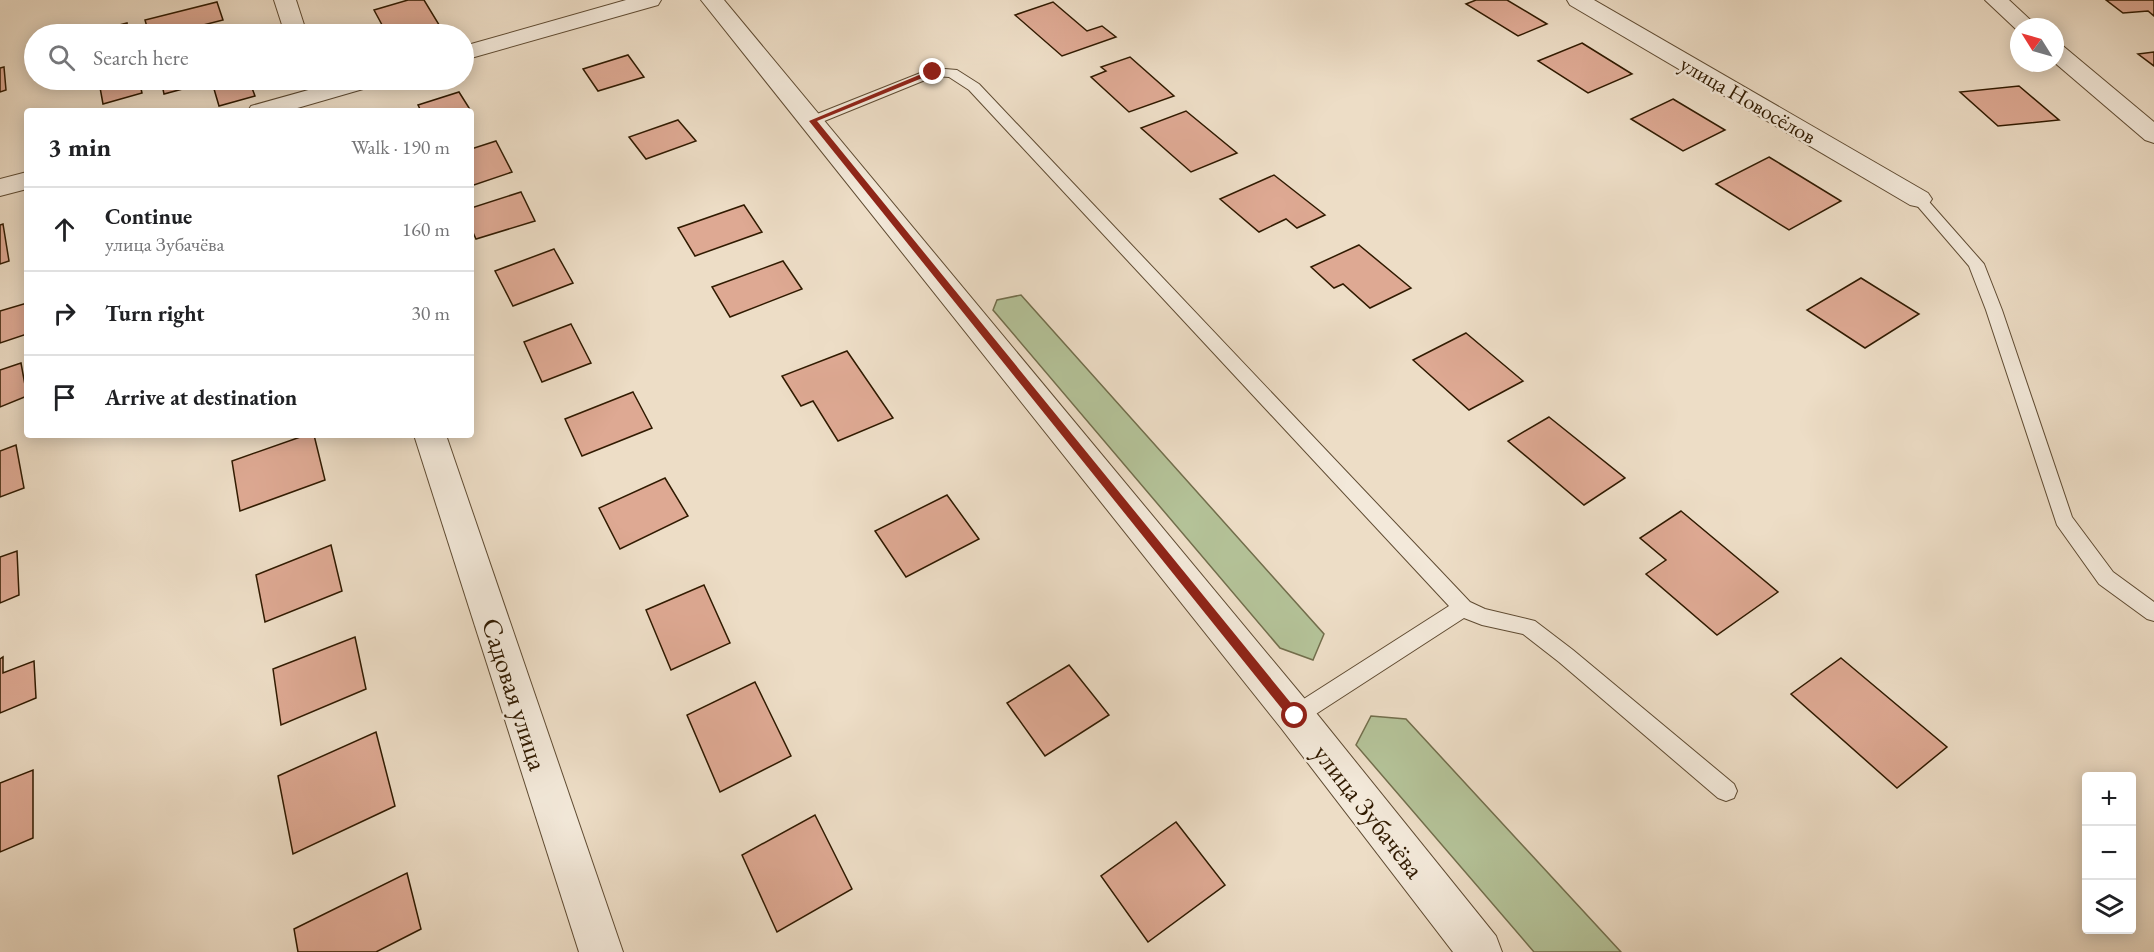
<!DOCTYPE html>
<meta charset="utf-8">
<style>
body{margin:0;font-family:"EB Garamond",serif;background:#f6f6f6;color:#202124}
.controls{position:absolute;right:18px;bottom:18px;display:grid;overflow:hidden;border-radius:6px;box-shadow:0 3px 15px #0003}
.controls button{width:54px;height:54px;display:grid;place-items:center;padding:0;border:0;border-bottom:2px solid #e0e0e0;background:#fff;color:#202124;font:30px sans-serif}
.compass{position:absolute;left:2010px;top:18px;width:54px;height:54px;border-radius:50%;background:#fff;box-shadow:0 3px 15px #0003;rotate:307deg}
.stop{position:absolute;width:18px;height:18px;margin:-14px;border:4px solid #8f2418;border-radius:50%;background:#fff}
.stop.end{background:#8f2418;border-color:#fff;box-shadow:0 2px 6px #0008}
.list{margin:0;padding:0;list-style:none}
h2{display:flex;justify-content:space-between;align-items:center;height:78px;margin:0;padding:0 24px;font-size:26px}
h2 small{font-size:20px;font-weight:400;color:#757577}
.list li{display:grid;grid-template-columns:39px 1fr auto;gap:18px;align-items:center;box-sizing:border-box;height:84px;padding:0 24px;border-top:2px solid #e0e0e0}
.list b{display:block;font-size:22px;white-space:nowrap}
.list p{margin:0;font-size:20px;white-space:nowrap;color:#757577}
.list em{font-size:20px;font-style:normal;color:#757577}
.icon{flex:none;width:33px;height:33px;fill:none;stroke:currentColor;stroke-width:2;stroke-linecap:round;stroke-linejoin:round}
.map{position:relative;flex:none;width:2154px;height:952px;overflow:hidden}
.search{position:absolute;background:#fff;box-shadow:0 3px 15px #0003;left:24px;top:24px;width:450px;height:66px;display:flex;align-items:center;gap:15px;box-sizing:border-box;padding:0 21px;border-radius:33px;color:#757577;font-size:22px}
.panel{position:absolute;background:#fff;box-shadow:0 3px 15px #0003;left:24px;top:108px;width:450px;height:330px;border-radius:6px}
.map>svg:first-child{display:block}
.green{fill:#b4c298;stroke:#726e4c;stroke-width:1.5}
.building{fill:#dea993;stroke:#301a00;stroke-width:1.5}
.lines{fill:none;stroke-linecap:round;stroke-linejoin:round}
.lane-casing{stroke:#5f4b32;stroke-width:2}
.street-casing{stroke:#5f4b32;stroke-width:2}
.lane{fill:#f3e9da;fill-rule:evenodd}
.street{fill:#f3e9da;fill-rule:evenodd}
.route{fill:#8f2418}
.labels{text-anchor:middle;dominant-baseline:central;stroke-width:5;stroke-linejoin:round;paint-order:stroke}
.far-street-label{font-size:22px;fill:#301a00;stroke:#f3e9da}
.street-label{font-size:27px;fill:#301a00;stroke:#f3e9da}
</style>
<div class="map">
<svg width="2154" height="952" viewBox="0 0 2154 952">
<rect width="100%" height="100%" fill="#edddc6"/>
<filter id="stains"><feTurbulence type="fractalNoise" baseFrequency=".00333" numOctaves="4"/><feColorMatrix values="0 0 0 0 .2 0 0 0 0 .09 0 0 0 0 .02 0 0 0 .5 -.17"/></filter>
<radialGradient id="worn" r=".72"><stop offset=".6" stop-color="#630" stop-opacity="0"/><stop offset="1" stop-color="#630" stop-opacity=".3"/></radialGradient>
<!-- green -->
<g class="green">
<path d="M1021,295L1324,634L1313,660L1280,648L993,310L997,300Z"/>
<path d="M1371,716L1406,719L1621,952H1534L1356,745Z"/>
</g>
<!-- building -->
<g class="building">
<path d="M408,0H424L441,28L417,34H387L374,10Z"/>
<path d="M1476,0H1507L1547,24L1518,36L1466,4Z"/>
<path d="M2106,0H2154V16L2148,11L2123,13Z"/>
<path d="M217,2L223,20L168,34H149L145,20Z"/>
<path d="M1053,2L1087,31L1102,26L1116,37L1062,56L1015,15Z"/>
<path d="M127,23L129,34H100V30Z"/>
<path d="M1582,43L1632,74L1588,93L1538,61Z"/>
<path d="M2154,52V66L2138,54Z"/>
<path d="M628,55L644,77L598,91L583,69Z"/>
<path d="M1130,57L1174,96L1129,112L1091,77L1106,71L1101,67Z"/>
<path d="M4,67L6,90L0,92V68Z"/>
<path d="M109,80H139L142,93L103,104L99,82Z"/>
<path d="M161,80H216L164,94Z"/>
<path d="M249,80L255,96L219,106L214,89Z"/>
<path d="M2019,86L2059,120L1998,126L1960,92Z"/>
<path d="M459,92L471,111H421L418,105Z"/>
<path d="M1673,99L1725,130L1683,151L1631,119Z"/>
<path d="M1186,111L1237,153L1191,172L1141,128Z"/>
<path d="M678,120L696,141L646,159L629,137Z"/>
<path d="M496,141L512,172L471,186V149Z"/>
<path d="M1769,157L1841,201L1789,230L1716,184Z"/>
<path d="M1274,175L1325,215L1297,228L1286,219L1259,232L1220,199Z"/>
<path d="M521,192L535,221L476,239L471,228V208Z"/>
<path d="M744,205L762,232L695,256L678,228Z"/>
<path d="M3,224L9,261L0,264V225Z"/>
<path d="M1359,245L1411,288L1370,308L1343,284L1334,288L1311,267Z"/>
<path d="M554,249L573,283L513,306L495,271Z"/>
<path d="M783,261L802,289L730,317L712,287Z"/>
<path d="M1861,278L1919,314L1865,348L1807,310Z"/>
<path d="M27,303V334L0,343V311Z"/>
<path d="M571,324L591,363L542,382L524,342Z"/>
<path d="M1466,333L1523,381L1469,410L1413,360Z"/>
<path d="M847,351L893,418L838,441L813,401L801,406L782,376Z"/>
<path d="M21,363L27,396L0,407V370Z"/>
<path d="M633,392L652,428L582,456L565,419Z"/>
<path d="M1549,417L1625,478L1584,505L1508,441Z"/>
<path d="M306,435H314L325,480L240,511L232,461Z"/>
<path d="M16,445L24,488L0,497V451Z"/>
<path d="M665,478L688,516L620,549L599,508Z"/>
<path d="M947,495L979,539L906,577L875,531Z"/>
<path d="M1681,511L1778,592L1717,635L1646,574L1666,560L1640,538Z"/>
<path d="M331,545L342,591L265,622L256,575Z"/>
<path d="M17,551L19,595L0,603V557Z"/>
<path d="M704,585L730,643L671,670L646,610Z"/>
<path d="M355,637L366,689L281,725L273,669Z"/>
<path d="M3,657V673L34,661L36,698L0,713V659Z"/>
<path d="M1841,658L1947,747L1897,788L1791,694Z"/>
<path d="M1069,665L1109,715L1045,756L1007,703Z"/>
<path d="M755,682L791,756L720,792L687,715Z"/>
<path d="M376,732L395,806L293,854L278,776Z"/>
<path d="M33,770V838L0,852V783Z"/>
<path d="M815,815L852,889L777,932L742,855Z"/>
<path d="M1176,822L1225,885L1148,942L1101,876Z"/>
<path d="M407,873L421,929L376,952H298L294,929Z"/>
</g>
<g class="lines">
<!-- lane casing -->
<g class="lane-casing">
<g id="lane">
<path d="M933,68L957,70L979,84L1470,602L1485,609L1535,621L1573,650L1734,784L1737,791L1734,798L1726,801L1718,798L1559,662L1523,634L1482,625L1464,618L1302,723L1295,726L1288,723L1285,716L1288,709L1449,606L969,90L949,77L935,76L817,124H807L805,121L807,118Z"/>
<path d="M1919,194L1924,196L1984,264L2002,310L2072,517L2113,572L2154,602V621L2147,619L2099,584L2057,525L1986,310L1969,266L1914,202L1912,199Z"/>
</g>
</g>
<!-- street casing -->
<g class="street-casing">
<g id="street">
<path d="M274,0H296L307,34H285Z"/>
<path d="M626,0H661L658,5L464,60V46Z"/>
<path d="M701,0H724L1309,704L1496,936L1502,952H1453L1281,728Z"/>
<path d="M1567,0H1594L1928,193L1932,199L1928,205L1919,207L1910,205L1570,5Z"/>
<path d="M1985,0H2009L2038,27H2019V32Z"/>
<path d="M2055,44L2063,46L2154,122V143L2145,140L2055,63Z"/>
<path d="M344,80H381L377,85L287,111H248L251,106Z"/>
<path d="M27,172V189L0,196V179Z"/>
<path d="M414,435H446L623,952H579Z"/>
</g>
</g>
<!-- lane -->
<use href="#lane" class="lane"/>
<!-- street -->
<use href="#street" class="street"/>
</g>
<!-- route -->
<path class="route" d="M931,70L937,72L817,121L1299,713V720H1291L809,121Z"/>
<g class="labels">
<!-- far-street labels -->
<g class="far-street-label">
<text transform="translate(1748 100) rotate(30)">улица Новосёлов</text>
</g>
<!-- street labels -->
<g class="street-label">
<text transform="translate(515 694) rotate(72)">Садовая улица</text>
<text transform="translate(1369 811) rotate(52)">улица Зубачёва</text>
</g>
</g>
<rect width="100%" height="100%" filter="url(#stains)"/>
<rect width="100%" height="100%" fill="url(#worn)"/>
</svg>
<div class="controls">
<button>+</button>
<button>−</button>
<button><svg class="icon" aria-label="layers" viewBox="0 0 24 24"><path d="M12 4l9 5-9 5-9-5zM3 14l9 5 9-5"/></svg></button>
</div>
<svg class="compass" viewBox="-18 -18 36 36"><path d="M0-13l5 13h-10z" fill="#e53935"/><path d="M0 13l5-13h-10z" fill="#757577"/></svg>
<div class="stop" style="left:1295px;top:716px"></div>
<div class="stop end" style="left:933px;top:72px"></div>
<div class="search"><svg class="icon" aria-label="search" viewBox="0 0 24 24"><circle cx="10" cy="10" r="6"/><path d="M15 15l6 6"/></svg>Search here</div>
<section class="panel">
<h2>3 min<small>Walk · 190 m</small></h2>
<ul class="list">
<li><svg class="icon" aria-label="ahead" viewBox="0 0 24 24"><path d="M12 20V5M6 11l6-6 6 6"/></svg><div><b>Continue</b><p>улица Зубачёва</p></div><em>160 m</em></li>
<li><svg class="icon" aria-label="right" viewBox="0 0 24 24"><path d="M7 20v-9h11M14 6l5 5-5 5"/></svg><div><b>Turn right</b></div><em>30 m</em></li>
<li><svg class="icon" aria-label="arrive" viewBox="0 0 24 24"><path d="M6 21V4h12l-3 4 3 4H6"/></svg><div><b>Arrive at destination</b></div></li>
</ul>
</section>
</div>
